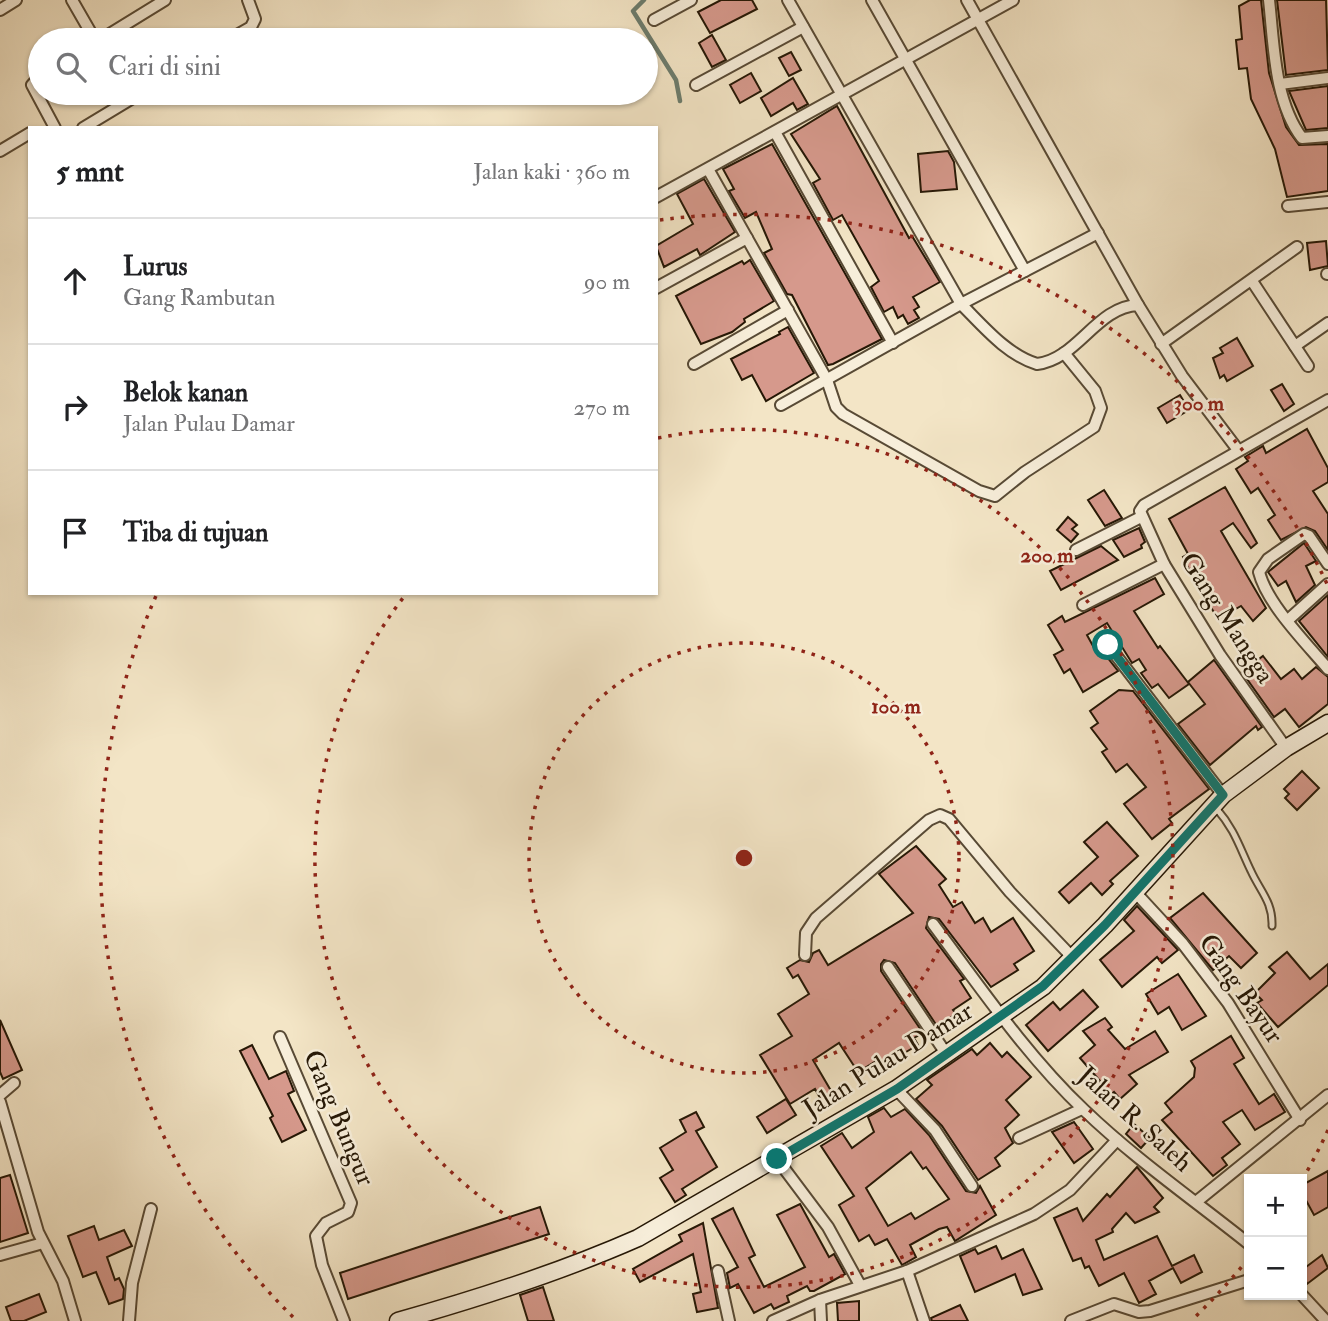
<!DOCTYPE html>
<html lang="id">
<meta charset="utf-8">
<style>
body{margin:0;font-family:"IM FELL Double Pica",serif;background:#f6f6f6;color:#202124}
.controls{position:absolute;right:21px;bottom:21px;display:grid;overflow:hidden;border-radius:0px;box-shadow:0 2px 5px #0004}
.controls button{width:63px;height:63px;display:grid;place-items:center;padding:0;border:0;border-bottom:2px solid #e0e0e0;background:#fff;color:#202124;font:35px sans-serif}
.stop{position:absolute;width:21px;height:21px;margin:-16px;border:5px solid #0f766e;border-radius:50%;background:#fff}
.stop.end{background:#0f766e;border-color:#fff;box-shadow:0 2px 7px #0008}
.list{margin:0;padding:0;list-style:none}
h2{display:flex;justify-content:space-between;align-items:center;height:91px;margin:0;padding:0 28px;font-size:30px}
h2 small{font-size:23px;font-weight:400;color:#757577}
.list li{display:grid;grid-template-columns:46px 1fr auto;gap:21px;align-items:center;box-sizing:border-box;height:126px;padding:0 28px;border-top:2px solid #e0e0e0}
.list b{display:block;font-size:26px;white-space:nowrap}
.list p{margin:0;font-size:23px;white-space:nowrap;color:#757577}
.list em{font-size:23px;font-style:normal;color:#757577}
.icon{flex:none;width:38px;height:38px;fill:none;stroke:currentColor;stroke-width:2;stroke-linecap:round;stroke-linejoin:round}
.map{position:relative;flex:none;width:1328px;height:1321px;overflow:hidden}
.search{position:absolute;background:#fff;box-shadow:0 2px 5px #0004;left:28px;top:28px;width:630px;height:77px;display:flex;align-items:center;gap:18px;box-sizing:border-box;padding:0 24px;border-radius:38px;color:#757577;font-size:26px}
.panel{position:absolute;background:#fff;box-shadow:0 2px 5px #0004;left:28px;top:126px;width:630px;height:469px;border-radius:0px}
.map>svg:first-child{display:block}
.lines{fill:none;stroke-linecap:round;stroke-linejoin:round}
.stream{stroke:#6c7c6d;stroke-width:4.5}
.building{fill:#d6998c;stroke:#251705;stroke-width:2;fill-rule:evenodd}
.lane-casing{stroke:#584a35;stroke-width:9}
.street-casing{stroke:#584a35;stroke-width:14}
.secondary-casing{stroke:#251705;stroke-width:19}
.lane{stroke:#f7eeda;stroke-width:5}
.street{stroke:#f7eeda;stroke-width:10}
.secondary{stroke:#f7eeda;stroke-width:16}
.route{stroke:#0f766e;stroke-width:9}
.ring{fill:none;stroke:#8f2418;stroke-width:3.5;stroke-dasharray:3.5 7}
.labels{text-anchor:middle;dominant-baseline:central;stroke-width:5;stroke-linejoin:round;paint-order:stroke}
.street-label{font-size:26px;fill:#251705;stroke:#f7eeda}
.centre{fill:#8f2418;stroke:#f7eeda;stroke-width:3.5}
.ring-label{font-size:21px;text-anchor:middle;font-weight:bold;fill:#8f2418;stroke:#f7eeda;stroke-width:5;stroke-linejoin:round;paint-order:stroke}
</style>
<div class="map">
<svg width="1328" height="1321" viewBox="0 0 1328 1321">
<rect width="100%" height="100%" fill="#f3e5c6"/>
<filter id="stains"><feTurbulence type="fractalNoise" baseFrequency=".00286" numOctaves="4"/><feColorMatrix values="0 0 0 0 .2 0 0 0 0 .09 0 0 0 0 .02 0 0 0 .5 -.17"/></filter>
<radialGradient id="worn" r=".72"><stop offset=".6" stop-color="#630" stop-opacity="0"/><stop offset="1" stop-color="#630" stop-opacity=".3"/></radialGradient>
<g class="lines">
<!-- stream -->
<path class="stream" d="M644,0L633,11L676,80L680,101"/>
</g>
<!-- building -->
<g class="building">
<path d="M721,0H752L757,9L710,33L698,12Z"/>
<path d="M1250,0H1261L1269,73L1286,127L1299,145L1328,144V191L1287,197L1275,149L1251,99L1247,68L1239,69L1236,40L1242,39L1239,6Z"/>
<path d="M1277,0H1326L1328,70L1286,75Z"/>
<path d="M712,35L726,60L712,67L699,43Z"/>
<path d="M791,52L801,70L789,76L779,58Z"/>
<path d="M751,73L761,91L740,103L730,85Z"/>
<path d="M793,78L808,104L797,110L793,103L771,116L761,98Z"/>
<path d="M1328,86V128L1306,130L1289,91Z"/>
<path d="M837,106L909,238L912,236L940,282L913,297L919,307L914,310L919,318L908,324L903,315L898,318L893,307L884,312L871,287L879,281L842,215L833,220L813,183L820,179L791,134Z"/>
<path d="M772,144L882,339L833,364L828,365L792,295L787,294L764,253L772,249L756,212L745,218L729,191L734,189L723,169Z"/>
<path d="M948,151L954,162L957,189L921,192L918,154Z"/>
<path d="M704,179L735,232L700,255L697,249L664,267L656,246L693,224L677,194Z"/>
<path d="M1326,241L1328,266L1310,270L1307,243Z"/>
<path d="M750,260L774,301L744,319L745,322L732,332L701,344L676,296L742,261L744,264Z"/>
<path d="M788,327L814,373L766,401L752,375L742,380L731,359L780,334L779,332Z"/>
<path d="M1237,338L1253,366L1227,381L1224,375L1220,378L1213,358L1223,353L1220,348Z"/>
<path d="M1282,384L1294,404L1284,411L1271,390Z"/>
<path d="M1180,395L1189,410L1167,423L1158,408Z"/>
<path d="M1307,429L1328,468V482L1313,491L1328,514V550L1315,531L1306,527L1281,540L1268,520L1275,515L1258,488L1251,493L1236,469L1248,461L1245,457L1263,446L1266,453Z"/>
<path d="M1225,487L1257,543L1251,548L1233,523L1221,531L1266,608L1253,621L1241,606L1218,619L1192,576L1183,557L1188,554L1169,519Z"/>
<path d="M1104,490L1122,518L1105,526L1088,500Z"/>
<path d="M1068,517L1077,525L1072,529L1078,534L1071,542L1057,530Z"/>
<path d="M1139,528L1145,542L1141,545L1142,548L1124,557L1113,540Z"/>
<path d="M1304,543L1316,561L1306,566L1315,585L1296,602L1286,581L1278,586L1268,572Z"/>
<path d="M1101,546L1118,560L1061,590L1050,571Z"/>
<path d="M1155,578L1164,594L1134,611L1158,648L1160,646L1189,684L1169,698L1158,684L1152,688L1141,673L1146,670L1139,659L1132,663L1107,623L1087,635L1098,655L1103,652L1118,671L1083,692L1070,669L1064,673L1054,655L1063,650L1048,625L1062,616L1065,622Z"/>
<path d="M1328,595V657L1299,621Z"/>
<path d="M1263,656L1281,679L1294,669L1302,679L1316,667L1328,677V704L1299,727L1285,709L1274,717L1242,672Z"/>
<path d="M1214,660L1262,727L1258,730L1256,726L1210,765L1178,724L1205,704L1188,682Z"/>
<path d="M1119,690L1133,691L1209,789L1169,819L1172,823L1152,839L1124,804L1146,787L1127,764L1116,772L1102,752L1107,749L1091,728L1098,723L1090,711Z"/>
<path d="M1302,771L1319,788L1297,810L1285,798L1289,794L1284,789Z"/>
<path d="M1107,822L1138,856L1110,881L1113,884L1102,895L1091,883L1069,903L1059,892L1098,857L1084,842Z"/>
<path d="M916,846L946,879L939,885L953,907L962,902L975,923L983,918L991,932L1013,918L1034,951L1014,964L1018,970L991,987L939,919L929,917L926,928L964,979L960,981L971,998L953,1010L956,1014L937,1026L895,963L884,960L881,964V971L923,1033L914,1038L918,1045L880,1067L876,1061L858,1072L839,1043L813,1060L837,1101L826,1108L815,1089L790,1104L760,1055L792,1036L778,1014L809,994L798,975L793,978L787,968L800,960L809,962L813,953L819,950L828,965L913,913L879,874Z"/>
<path d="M1203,893L1257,953L1241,968L1229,956L1213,970L1170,918Z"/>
<path d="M1137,906L1178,950L1162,963L1157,957L1122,987L1100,960L1134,931L1124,920Z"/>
<path d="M1287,952L1310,979L1328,964V985L1278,1027L1257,1003L1262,1000L1255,993L1275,973L1269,967Z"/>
<path d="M1178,974L1206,1016L1182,1030L1169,1007L1158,1014L1146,994Z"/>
<path d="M1083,990L1098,1007L1048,1051L1026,1025L1053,1002L1060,1010Z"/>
<path d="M1105,1018L1112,1027L1108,1030L1125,1049L1155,1031L1168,1052L1129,1075L1137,1084L1120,1099L1114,1092L1106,1099L1094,1086L1100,1081L1080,1058L1095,1045L1083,1031Z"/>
<path d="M0,1020L22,1070L3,1079L0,1072Z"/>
<path d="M1231,1036L1244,1058L1234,1064L1259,1104L1274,1094L1285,1112L1255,1130L1242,1110L1223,1122L1240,1144L1222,1158L1227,1165L1213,1176L1162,1120L1172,1112L1165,1103L1194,1077L1195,1068L1191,1061Z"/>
<path d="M990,1043L1002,1057L1007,1052L1031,1077L1006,1100L1019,1115L1005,1128L1013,1143L995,1158L1000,1166L978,1180L942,1126L916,1099L932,1085L927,1080L972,1049L977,1055Z"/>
<path d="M252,1045L269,1079L286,1071L294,1091L288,1094L306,1130L282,1142L270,1118L273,1116L240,1051Z"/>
<path d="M786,1099L796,1115L767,1133L757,1117Z"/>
<path d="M884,1108L891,1117L905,1109L929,1135L966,1191L976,1193L980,1186L996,1215L955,1241L947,1227L939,1229L910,1245L916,1257L902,1265L887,1239L875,1245L869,1235L859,1241L839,1205L854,1196L821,1146L842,1133L852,1148L874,1132L868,1117ZM911,1152L923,1169L926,1167L949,1199L915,1219L911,1213L888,1226L866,1188Z"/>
<path d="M696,1112L704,1127L696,1131L717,1167L682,1189L686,1195L675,1202L660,1178L673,1170L660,1148L686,1132L680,1120Z"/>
<path d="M1074,1122L1093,1149L1074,1163L1052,1132Z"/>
<path d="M1134,1124L1150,1138L1141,1148L1126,1134Z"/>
<path d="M1137,1167L1163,1198L1154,1207L1159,1212L1135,1223L1126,1213L1112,1229L1113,1232L1096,1240L1104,1260L1157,1236L1172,1266L1194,1255L1202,1272L1181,1283L1173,1268L1149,1281L1156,1294L1139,1303L1124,1273L1099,1286L1089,1266L1085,1268L1081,1258L1073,1261L1054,1218L1077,1208L1083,1221L1107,1194L1110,1197Z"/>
<path d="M1328,1171V1207L1314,1215L1302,1193V1185Z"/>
<path d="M10,1175L28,1233L0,1242V1178Z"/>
<path d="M800,1204L829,1257L834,1254L845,1274L814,1291H810L807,1286L787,1296L789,1302L774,1309L771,1304L754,1313L738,1284L730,1288L727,1273L738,1267L712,1219L733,1208L755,1255L749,1258L764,1287L805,1267L777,1215Z"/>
<path d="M540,1207L549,1234L348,1299L340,1273Z"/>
<path d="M703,1223L718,1308L697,1312L693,1294L701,1292L693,1254L640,1282L633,1269L682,1241L679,1235Z"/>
<path d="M94,1226L99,1240L124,1230L132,1246L107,1257L115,1280L119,1278L124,1289L123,1299L109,1304L96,1272L83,1277L68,1236Z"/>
<path d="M996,1246L1002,1259L1023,1249L1042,1289L1023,1295L1015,1274L975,1292L960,1256L975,1249L978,1254Z"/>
<path d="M1322,1255L1328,1268L1307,1284L1302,1270Z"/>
<path d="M543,1287L554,1321H528L520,1295Z"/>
<path d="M39,1294L46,1312L24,1321H11L6,1307Z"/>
<path d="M859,1301V1321H838L837,1303Z"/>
<path d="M960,1305L968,1321H932L931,1318Z"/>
</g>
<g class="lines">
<!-- lane casing -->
<g class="lane-casing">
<path id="lane" d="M1216,808C1235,830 1239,846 1251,871C1260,891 1273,902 1272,926"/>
</g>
<!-- street casing -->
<g class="street-casing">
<g id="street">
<path d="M72,0L95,40"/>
<path d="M788,0L961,304C983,326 1007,355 1037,364C1078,359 1096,307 1138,305L1182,376L1238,450"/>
<path d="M872,0L1025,271"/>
<path d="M967,0L1138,305"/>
<path d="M1269,0C1274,44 1274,101 1302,138L1328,136"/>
<path d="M0,10L16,0"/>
<path d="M654,20L691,0"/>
<path d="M100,40L165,0"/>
<path d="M228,40L251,27L255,19L248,0"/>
<path d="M40,76L32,85L55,128"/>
<path d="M1280,84L1328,78"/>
<path d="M696,85L803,27"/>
<path d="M83,128L141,93"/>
<path d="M775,132L893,343"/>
<path d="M0,151L30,133"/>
<path d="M708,169L827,380L836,407L843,414L979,491L995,496L1025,472L1094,427L1101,408L1095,391L1064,353"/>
<path d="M656,197L1013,0"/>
<path d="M1288,206L1328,202"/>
<path d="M1327,274H1328"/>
<path d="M1252,281L1308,366"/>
<path d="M656,288L747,238"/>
<path d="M1161,344L1297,247"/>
<path d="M1295,346L1328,323"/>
<path d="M694,364L788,310"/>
<path d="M781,405L961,304L1098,233"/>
<path d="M1076,550L1141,517"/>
<path d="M1328,564L1309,536L1304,534L1268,559L1259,572C1267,604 1307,644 1328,669"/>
<path d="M1083,605L1164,564"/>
<path d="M1288,620L1328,584"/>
<path d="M1108,645L1223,795"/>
<path d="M1286,748L1220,655L1164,564L1140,511L1144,505L1328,400"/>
<path d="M1135,892L1183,944L1228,1003L1300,1120"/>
<path d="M933,924C980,987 1027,1056 1084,1110C1135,1159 1194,1200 1249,1244"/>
<path d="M805,955L806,933L816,918L929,820L940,815L949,819L1010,892L1073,958"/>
<path d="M888,967L947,1055"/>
<path d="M280,1037L351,1203L348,1212L326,1223L316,1236L322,1265L344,1321"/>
<path d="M896,1089L935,1130L972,1186"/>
<path d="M0,1095L14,1083"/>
<path d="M0,1102L38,1232L63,1281L75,1321"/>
<path d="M1019,1138L1082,1109"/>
<path d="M777,1159L828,1227L860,1285"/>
<path d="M1196,1202L1328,1095"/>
<path d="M0,1255L43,1243"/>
<path d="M718,1271L729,1321"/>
<path d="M907,1271L924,1321"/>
<path d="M1302,1295L1326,1321"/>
<path d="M820,1300L821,1321"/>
<path d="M129,1321L132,1283L151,1209"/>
<path d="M773,1321L820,1300L907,1271L1034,1214L1070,1190L1117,1140"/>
<path d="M1071,1321L1114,1304L1139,1312L1150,1311L1249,1280"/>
</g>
</g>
<!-- secondary casing -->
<g class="secondary-casing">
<path id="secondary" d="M398,1321C480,1298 561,1272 638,1238L896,1089L1043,987L1105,925L1223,795L1286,748L1328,723"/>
</g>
<!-- lane -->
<use href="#lane" class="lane"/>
<!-- street -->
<use href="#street" class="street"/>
<!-- secondary -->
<use href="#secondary" class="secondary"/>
</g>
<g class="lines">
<!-- route -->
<path class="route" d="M777,1159L897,1089L1043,986L1105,925L1223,795L1108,645"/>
</g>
<!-- distance rings -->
<g class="ring">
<circle cx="744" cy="858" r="215"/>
<path d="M658 438A429 429 0 1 1 406 594"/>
<path d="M1328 1130A644 644 0 0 1 1305 1175M1248 1259A644 644 0 0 1 1195 1317M293 1317A644 644 0 0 1 156 596M660 220A644 644 0 0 1 1328 586"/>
</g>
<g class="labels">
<!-- street labels -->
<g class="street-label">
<text transform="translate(1227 618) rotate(57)">Gang Mangga</text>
<text transform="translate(1241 989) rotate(55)">Gang Bayur</text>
<text transform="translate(888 1060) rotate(-32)">Jalan Pulau Damar</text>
<text transform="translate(339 1118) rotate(67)">Gang Bungur</text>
<text transform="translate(1135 1119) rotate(42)">Jalan R. Saleh</text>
</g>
</g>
<circle cx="744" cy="858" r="10" class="centre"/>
<g class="ring-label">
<text x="1199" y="410">300 m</text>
<text x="1047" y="562">200 m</text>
<text x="896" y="713">100 m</text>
</g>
<rect width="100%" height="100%" filter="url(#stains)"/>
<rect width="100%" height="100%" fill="url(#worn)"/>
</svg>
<div class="controls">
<button>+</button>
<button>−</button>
</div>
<div class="stop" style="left:1108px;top:645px"></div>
<div class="stop end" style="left:777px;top:1159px"></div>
<div class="search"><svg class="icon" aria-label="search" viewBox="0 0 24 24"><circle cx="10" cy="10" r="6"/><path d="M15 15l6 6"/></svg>Cari di sini</div>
<section class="panel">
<h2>5 mnt<small>Jalan kaki · 360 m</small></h2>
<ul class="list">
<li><svg class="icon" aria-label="ahead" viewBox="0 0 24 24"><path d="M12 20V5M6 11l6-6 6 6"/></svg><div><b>Lurus</b><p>Gang Rambutan</p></div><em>90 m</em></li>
<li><svg class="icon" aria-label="right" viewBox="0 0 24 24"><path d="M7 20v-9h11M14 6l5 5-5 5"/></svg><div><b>Belok kanan</b><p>Jalan Pulau Damar</p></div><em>270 m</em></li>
<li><svg class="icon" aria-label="arrive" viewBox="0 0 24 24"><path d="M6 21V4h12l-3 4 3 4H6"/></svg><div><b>Tiba di tujuan</b></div></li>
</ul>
</section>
</div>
